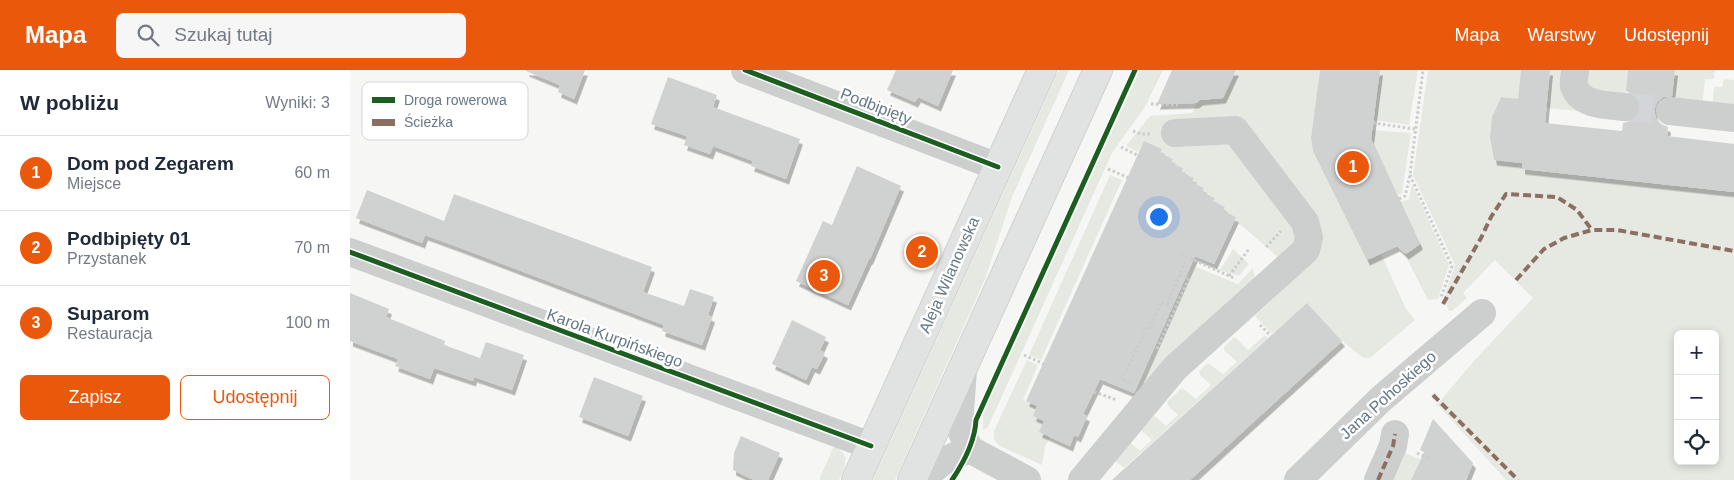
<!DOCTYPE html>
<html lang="pl">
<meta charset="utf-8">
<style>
body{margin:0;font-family:Arial,sans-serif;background:#f6f6f7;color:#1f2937}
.controls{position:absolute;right:15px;bottom:15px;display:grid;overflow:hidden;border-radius:8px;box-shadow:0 2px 8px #0003}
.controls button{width:45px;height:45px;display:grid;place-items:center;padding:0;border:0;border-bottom:1px solid #e0e1e3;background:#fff;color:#1f2937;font:25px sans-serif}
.you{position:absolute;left:808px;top:146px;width:18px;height:18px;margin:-12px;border:4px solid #fff;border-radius:50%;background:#1a73e8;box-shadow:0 0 0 8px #1a73e833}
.badge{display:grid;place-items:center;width:32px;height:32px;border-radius:50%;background:#ea580c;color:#fff;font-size:16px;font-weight:700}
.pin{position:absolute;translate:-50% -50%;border:2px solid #fff;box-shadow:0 1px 5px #0006}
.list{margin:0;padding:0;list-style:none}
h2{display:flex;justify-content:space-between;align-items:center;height:65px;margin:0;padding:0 20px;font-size:21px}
h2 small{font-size:16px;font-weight:400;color:#747a83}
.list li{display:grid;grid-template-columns:32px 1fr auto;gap:15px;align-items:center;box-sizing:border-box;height:75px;padding:0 20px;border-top:1px solid #e0e1e3}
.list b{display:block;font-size:19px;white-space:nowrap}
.list p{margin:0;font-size:16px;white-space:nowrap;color:#747a83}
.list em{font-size:16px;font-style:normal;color:#747a83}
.actions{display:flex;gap:10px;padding:15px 20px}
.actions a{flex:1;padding:11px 0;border:1px solid #ea580c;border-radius:8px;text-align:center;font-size:18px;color:#ea580c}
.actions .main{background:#ea580c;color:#fff}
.icon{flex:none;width:28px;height:28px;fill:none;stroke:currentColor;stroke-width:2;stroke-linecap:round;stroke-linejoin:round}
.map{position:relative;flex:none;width:1384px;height:410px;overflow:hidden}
header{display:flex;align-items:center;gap:30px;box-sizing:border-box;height:70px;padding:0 25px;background:#ea580c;color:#fff}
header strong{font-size:24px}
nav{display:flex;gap:28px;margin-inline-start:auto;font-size:18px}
.search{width:350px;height:45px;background:#f6f6f7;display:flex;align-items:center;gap:12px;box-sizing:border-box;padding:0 18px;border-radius:8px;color:#747a83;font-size:19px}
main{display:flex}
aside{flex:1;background:#fff}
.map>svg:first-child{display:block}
.green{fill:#e6e9e2;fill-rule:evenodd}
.building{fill:#d0d1d1;filter:url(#shadow)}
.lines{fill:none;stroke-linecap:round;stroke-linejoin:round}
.minor-tunnel{stroke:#d2d6d8;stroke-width:28;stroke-dasharray:28 14;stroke-linecap:butt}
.major-casing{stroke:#d2d2d2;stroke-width:30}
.path{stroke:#ccc;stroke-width:3;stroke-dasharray:2.5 2.5;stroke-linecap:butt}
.minor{stroke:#cdcfcf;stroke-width:28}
.major{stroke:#e1e2e2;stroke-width:28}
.quiet{stroke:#8d6e63;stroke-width:4;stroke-dasharray:8 4;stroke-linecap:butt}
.cycleway-casing{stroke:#fff;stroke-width:8}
.cycleway{stroke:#1b5e20;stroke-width:5}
.labels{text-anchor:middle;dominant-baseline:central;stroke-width:5;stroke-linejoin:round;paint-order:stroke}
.street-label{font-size:16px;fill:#657885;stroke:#fff}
.key{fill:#fff;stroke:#d1d6da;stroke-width:1}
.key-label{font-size:14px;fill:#657885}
</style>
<header>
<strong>Mapa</strong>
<div class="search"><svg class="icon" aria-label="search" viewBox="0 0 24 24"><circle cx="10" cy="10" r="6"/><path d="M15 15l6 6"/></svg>Szukaj tutaj</div>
<nav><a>Mapa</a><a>Warstwy</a><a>Udostępnij</a></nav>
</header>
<main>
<aside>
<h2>W pobliżu<small>Wyniki: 3</small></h2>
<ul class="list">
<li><span class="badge">1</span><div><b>Dom pod Zegarem</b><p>Miejsce</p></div><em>60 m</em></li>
<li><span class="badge">2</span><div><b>Podbipięty 01</b><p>Przystanek</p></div><em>70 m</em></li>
<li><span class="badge">3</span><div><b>Suparom</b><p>Restauracja</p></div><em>100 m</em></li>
</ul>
<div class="actions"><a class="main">Zapisz</a><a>Udostępnij</a></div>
</aside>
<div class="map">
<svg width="1384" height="410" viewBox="0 0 1384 410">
<defs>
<filter id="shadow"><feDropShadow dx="3" dy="5.5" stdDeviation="0" flood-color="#0004"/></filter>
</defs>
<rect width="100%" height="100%" fill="#f6f6f4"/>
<!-- green -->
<g class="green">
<path d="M709,0H719L662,127L635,209L545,410H523Z"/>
<path d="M790,0H813L796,35L762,83L638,357L633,360V344Z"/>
<path d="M886,0H970L961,68L963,81L972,83L1022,188L1031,184L1056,239L1065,250L1020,288L1012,287L992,271L958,234L927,263L925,261L922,264L905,246L948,205L897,160L873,141L875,137L863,131L865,128L852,122L854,118L842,112L844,108L832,102L833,98L821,93L823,89L810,83L812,79L794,71L788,82L776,76L800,46L842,43L848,30L873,28Z"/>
<path d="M1030,0H1068L1059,55L1023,50Z"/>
<path d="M1081,0H1171L1168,29L1151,27C1140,48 1138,67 1144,90L1172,93V99L1384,122V410H1156L1089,336H1086L1123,292L1183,228L1145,190L1113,223L1117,228L1102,241H1099L1094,228L1105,195L1063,105L1078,1ZM1328,264H1365V391H1328Z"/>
<path d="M1200,0H1218L1230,41L1196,38Z"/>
<path d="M1232,0H1278L1275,33L1241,28Z"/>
<path d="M1325,0H1365L1364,9H1355L1352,38L1321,35Z"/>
<path d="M1374,9L1384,10V42L1362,39L1364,17H1372Z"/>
<path d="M1022,60L1061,63L1052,123L1048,125L1021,69Z"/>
<path d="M760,105L772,110L691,290L679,285Z"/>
<path d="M1062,114L1099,195L1088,229L1078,230L1054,183H1056L1070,174V172L1051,132L1059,129Z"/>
<path d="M883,179L899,194L889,206L870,200Z"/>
<path d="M846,197L888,214L903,198L905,209L798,311L795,310Z"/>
<path d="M915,265L918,268L774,398L761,388L778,371L790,381L802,370L792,361V358L804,346L806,347L816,356L828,345L818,336L817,332L832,318L846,329L861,315L850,305L849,301L858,293L873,304L887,292L874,280V277L883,268H886L898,280Z"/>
<path d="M677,290L688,295L673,330L687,336L683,346L694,351L700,367L695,377L692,395L648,375L644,369V361Z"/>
<path d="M484,376C501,385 496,395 489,410H469Z"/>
<path d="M1052,382L1070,389L1061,410H1037L1044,394L1050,396L1054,387L1050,385Z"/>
</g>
<!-- building -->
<g class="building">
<path d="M176,0H235L224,29L208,22L210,15L176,1Z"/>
<path d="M546,0H603L588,36L568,27L565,32L537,20Z"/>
<path d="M822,0H886L873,28L850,30L846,33L807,34Z"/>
<path d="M970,0H1030L1021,69L1070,174L1056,184L1047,176L1017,190L963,81L961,68Z"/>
<path d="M1171,0H1200L1195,53L1272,61L1273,53L1281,51L1287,46L1291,38L1289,31L1284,25L1276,21L1278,0H1325L1322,26L1313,27L1307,32L1304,40L1306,48L1311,54L1318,57L1317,66L1384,74V122L1172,99V93L1144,90L1140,68L1142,47L1151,27L1168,29Z"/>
<path d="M318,7L367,25L363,37L450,69L436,109L401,96L403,91L363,76L360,84L334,75L337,66L301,54Z"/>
<path d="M794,71L812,79L810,83L823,89L821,93L833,98L832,102L844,108L842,112L854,118L852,122L865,128L863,131L875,137L873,141L886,147L864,194L845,186L784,323L750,309L733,344L737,346L728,367L724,365L720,376L689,362L694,351L683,346L687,336L676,331Z"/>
<path d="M507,96L551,116L520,189H519L498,235L446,211L473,151L482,155Z"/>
<path d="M17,120L94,151L104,124L302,197L293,222L334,236L340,219L364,227L358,245L362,247L352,275L312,261L314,255L108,177L75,165L72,173L6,148Z"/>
<path d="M0,223L39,239L36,247L95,271L94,275L130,288L136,272L174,285L162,320L124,307L123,311L84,298L80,309L45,296L48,289L0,271Z"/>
<path d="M957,233L992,271L840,410H762Z"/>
<path d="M442,250L476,267L470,280L475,283L467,299L462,297L456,310L422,294Z"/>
<path d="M244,307L293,326L278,366L229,347Z"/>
<path d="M1083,349L1123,393L1116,410H1061L1074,382L1070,380Z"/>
<path d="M391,366L430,383L418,410H404L383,400L384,383Z"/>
</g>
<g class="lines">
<!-- minor-tunnel -->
<path class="minor-tunnel" d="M1275,37L1320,41"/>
<!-- major casing -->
<g class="major-casing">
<g id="major">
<path d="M506,410L692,0"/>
<path d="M562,410L748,0"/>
</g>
</g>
<!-- path -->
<g class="path">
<path d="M801,34L828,35"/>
<path d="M1023,53L1065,59"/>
<path d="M783,61L791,64H802"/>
<path d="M771,77L791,87"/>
<path d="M758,99L781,109"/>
<path d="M1060,105L1102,196L1091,228"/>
<path d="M1049,129L1055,126L1060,105L1073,0"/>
<path d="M916,177L931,161"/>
<path d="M831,184L886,209"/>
<path d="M879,206L899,179"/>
<path d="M910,255L921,266"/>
<path d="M807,279L839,208L830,205"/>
<path d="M674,285L696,295"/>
<path d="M781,313L772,310L796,259L799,260L811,232L817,234L835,192"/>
<path d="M744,322L767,330"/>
<path d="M1067,383L1078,388"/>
</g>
<!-- minor -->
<g class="minor">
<path d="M395,0L648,97"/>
<path d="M1225,0C1225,5 1223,12 1224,16C1230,36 1259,35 1275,37"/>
<path d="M1320,41L1384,48"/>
<path d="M0,182L521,376"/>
<path d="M619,379L677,410"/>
<path d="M571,410L592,392L619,379L609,355L613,300"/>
<path d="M732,410L825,298L956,180L959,167L955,152L885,60L825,63"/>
<path d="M948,410L1031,329L1132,243"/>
<path d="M1028,410L1043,376L1045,364"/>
</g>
<!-- major -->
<use href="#major" class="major"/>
<!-- quiet -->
<g class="quiet">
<path d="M1166,210L1194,179L1214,168L1242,160H1267L1384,181"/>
<path d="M1093,234L1131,168L1141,147L1156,124L1207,127L1227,140L1242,160"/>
<path d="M1083,325L1168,410"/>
<path d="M1028,410L1043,376L1045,364"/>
</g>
<!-- cycleway casing -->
<g class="cycleway-casing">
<g id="cycleway">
<path d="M395,0L648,97"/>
<path d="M0,182L521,376"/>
<path d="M602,410C614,392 625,372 626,350L785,0"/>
</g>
</g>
<!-- cycleway -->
<use href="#cycleway" class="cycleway"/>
</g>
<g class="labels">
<!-- street labels -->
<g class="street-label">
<text transform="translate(526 36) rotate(21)">Podbipięty</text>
<text transform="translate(599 205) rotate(-66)">Aleja Wilanowska</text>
<text transform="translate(265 268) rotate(20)">Karola Kurpińskiego</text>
<text transform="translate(1038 325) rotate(-42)">Jana Pohoskiego</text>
</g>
</g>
<!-- legend -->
<rect x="12" y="12" width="166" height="58" rx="8" class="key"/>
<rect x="22" y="27" width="23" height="6" fill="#1b5e20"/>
<rect x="22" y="49" width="23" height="7" fill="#8d6e63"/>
<g class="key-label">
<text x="54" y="35">Droga rowerowa</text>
<text x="54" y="57">Ścieżka</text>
</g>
</svg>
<div class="controls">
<button>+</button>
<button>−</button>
<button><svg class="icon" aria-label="locate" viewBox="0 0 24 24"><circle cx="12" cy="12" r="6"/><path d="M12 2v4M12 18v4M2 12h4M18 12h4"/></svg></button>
</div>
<div class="you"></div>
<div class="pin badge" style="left:1003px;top:97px">1</div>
<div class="pin badge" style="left:572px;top:182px">2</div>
<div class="pin badge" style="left:474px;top:206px">3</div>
</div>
</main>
